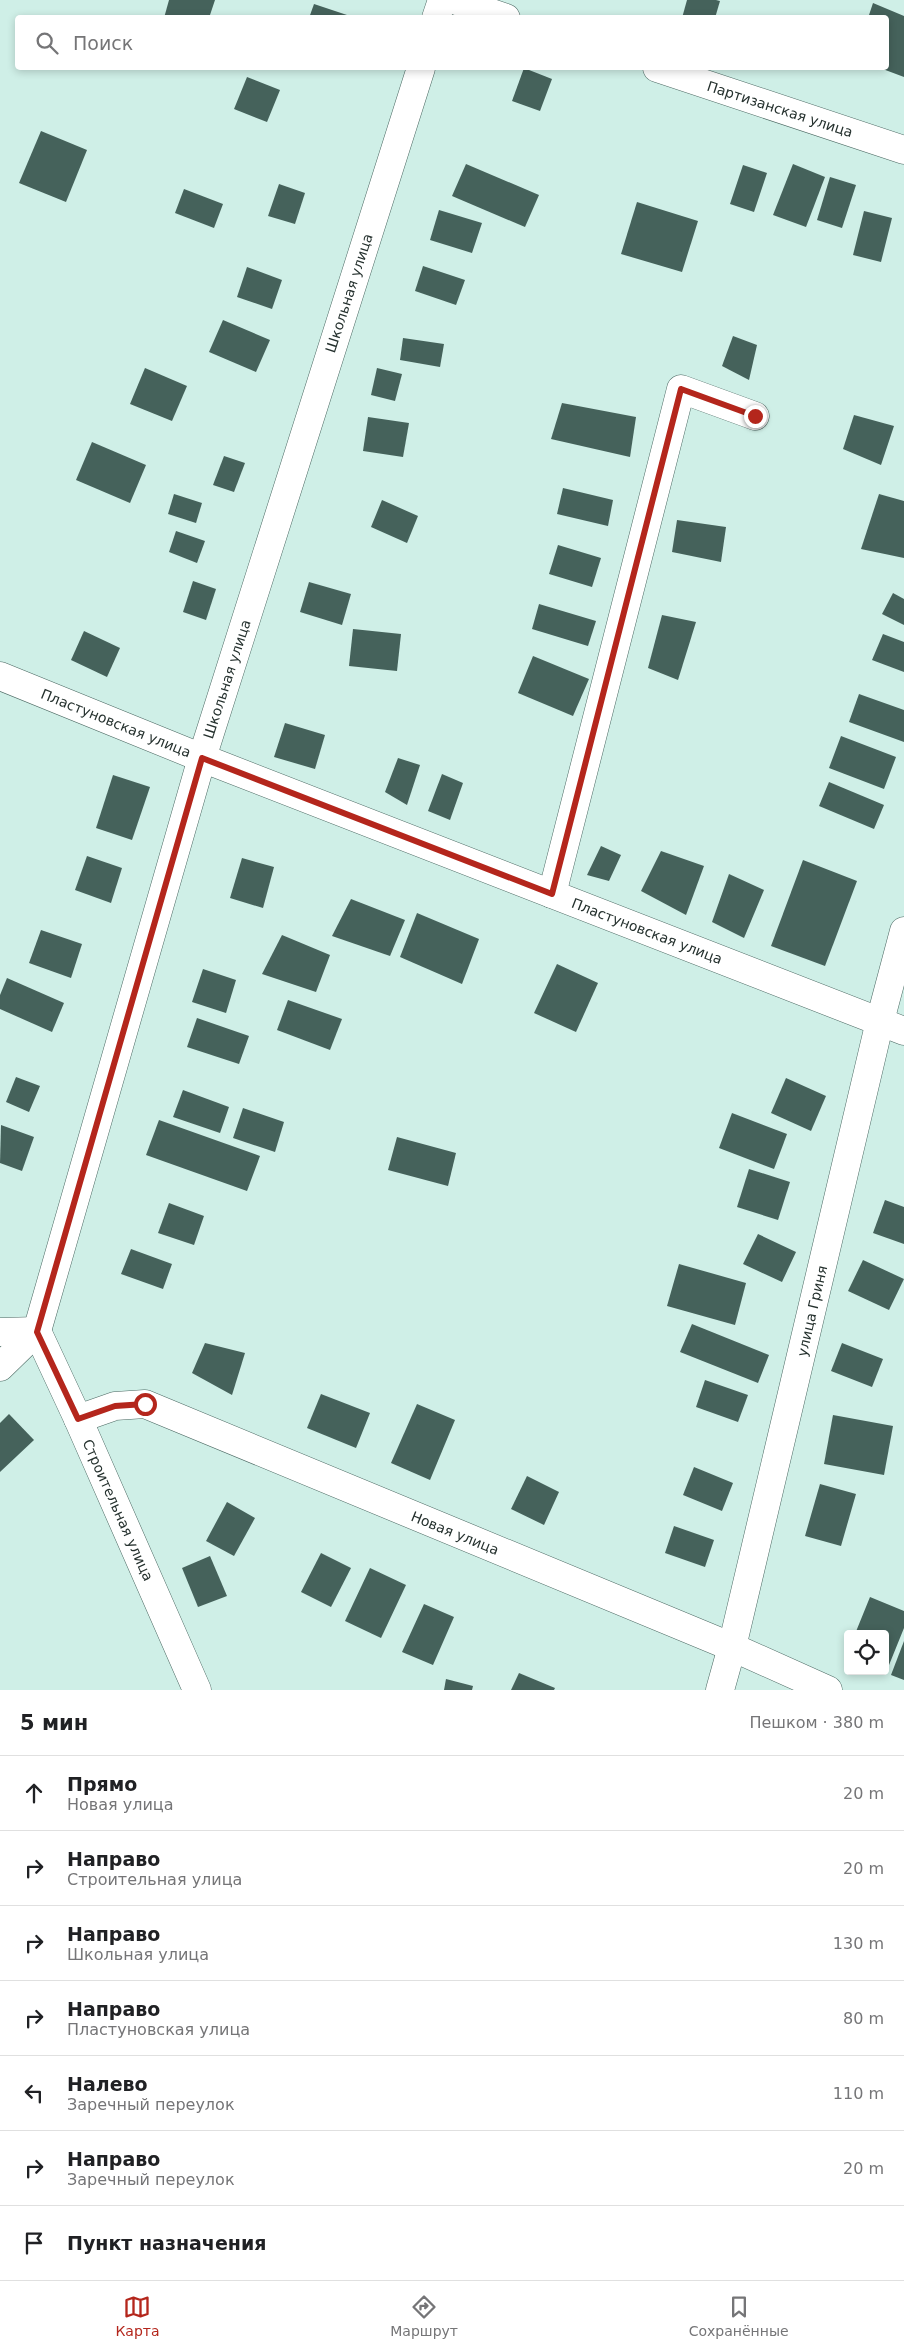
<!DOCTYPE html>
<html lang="ru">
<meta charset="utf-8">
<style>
body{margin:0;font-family:"DejaVu Sans",sans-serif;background:#f2f2f2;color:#202124}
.controls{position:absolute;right:15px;bottom:15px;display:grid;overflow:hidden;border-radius:5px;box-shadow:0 2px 8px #0003}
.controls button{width:45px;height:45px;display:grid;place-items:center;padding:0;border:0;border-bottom:1px solid #e0e0e0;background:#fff;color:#202124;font:25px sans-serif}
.stop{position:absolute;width:15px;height:15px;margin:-11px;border:4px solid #b4261c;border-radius:50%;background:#fff}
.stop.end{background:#b4261c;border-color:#fff;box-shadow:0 1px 5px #0008}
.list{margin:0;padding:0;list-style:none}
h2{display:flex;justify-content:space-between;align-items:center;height:65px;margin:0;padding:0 20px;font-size:21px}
h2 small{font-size:16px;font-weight:400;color:#757577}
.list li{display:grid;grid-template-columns:32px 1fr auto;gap:15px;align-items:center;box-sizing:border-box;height:75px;padding:0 20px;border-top:1px solid #e0e0e0}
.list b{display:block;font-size:19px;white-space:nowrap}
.list p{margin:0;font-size:16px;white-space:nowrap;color:#757577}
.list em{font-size:16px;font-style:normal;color:#757577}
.icon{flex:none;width:28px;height:28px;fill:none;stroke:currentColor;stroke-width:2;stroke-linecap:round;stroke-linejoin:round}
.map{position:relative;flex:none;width:904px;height:1690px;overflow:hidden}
.search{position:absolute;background:#fff;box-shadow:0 2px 8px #0003;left:15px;right:15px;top:15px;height:55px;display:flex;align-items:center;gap:12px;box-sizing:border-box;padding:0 18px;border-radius:5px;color:#757577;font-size:19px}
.sheet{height:590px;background:#fff}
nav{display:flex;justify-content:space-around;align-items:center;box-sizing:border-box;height:70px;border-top:1px solid #e0e0e0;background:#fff;font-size:14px;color:#757577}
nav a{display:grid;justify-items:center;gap:2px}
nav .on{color:#b4261c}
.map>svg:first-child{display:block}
.building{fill:#45625b}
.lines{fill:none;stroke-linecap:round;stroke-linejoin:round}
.minor-casing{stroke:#4c6963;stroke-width:29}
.tertiary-casing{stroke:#4c6963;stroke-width:29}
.minor{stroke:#fff;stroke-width:28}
.tertiary{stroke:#fff;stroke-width:28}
.route{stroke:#b4261c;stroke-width:6}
.labels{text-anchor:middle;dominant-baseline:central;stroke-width:5;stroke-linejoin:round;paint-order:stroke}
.street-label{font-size:14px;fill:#25312e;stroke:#fff}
</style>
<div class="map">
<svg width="904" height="1690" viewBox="0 0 904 1690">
<rect width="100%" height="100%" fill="#cfefe7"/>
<!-- building -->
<g class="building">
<path d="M169,0H215L209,18H164Z"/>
<path d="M687,0H716L720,1L715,18H682Z"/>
<path d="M873,3L904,16V77L880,68H886V18H868Z"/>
<path d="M314,4L353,17V18H309Z"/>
<path d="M524,68L552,79L540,111L512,101Z"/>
<path d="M247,77L280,90L267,122L234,109Z"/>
<path d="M41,131L87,150L66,202L19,183Z"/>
<path d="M466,164L539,195L525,227L452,196Z"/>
<path d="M793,164L825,177L806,227L773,215Z"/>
<path d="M743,165L767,173L754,212L730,204Z"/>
<path d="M830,177L856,185L842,228L817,220Z"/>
<path d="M279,184L305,193L295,224L268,216Z"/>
<path d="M184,189L223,204L214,228L175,213Z"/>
<path d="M637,202L698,221L682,272L621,254Z"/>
<path d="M439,210L482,223L472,253L430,240Z"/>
<path d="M864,211L892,218L881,262L853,255Z"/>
<path d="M423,266L465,280L456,305L415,291Z"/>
<path d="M247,267L282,280L272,309L237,297Z"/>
<path d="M223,320L270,340L256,372L209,352Z"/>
<path d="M733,336L757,345L749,380L722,366Z"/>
<path d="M403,338L444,344L440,367L400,360Z"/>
<path d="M145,368L187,386L172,421L130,404Z"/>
<path d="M377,368L402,374L395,401L371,395Z"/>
<path d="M562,403L636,417L630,457L551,439Z"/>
<path d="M854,415L894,426L881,465L843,449Z"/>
<path d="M368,417L409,423L403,457L363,451Z"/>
<path d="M92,442L146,465L130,503L76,480Z"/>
<path d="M224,456L245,463L234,492L213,485Z"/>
<path d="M563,488L613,500L608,526L557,514Z"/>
<path d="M174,494L202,503L196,523L168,514Z"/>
<path d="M879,494L904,501V558L861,549Z"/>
<path d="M382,500L418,516L407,543L371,527Z"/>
<path d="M677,520L726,527L721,562L672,552Z"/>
<path d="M176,531L205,541L197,563L169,552Z"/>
<path d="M558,545L601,558L592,587L549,574Z"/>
<path d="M193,581L216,589L206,620L183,612Z"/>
<path d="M309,582L351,594L342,625L300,612Z"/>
<path d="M893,593L904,599V625L882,614Z"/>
<path d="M539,604L596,621L588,646L532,629Z"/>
<path d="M662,615L696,622L678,680L648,668Z"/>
<path d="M353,629L401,634L397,671L349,666Z"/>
<path d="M84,631L120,648L107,677L71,660Z"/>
<path d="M883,634L904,642V672L872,660Z"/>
<path d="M533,656L589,679L573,716L518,693Z"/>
<path d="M859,694L904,710V742L849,722Z"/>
<path d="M285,723L325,735L315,769L274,757Z"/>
<path d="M841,736L896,757L884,789L829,768Z"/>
<path d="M398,758L420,765L407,805L385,792Z"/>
<path d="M442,774L463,783L450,820L428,811Z"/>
<path d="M113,775L150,787L132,840L96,828Z"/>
<path d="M829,782L884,805L874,829L819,806Z"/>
<path d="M601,846L621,855L609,881L587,875Z"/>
<path d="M661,851L704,866L686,915L641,891Z"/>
<path d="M87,856L122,868L111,903L75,890Z"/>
<path d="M242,858L274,867L263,908L230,898Z"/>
<path d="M803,860L857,881L825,966L771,946Z"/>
<path d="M729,874L764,890L744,938L712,922Z"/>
<path d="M351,899L405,920L390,956L332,936Z"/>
<path d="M417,913L479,939L462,984L400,957Z"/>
<path d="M41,930L82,944L71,978L29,963Z"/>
<path d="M282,935L330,955L316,992L262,974Z"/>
<path d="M557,964L598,983L576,1032L534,1013Z"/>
<path d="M203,969L236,980L226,1013L192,1002Z"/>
<path d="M7,978L64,1003L52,1032L0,1009V995Z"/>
<path d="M288,1000L342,1019L330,1050L277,1030Z"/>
<path d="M197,1018L249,1036L239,1064L187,1047Z"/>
<path d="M16,1077L40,1086L29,1112L6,1102Z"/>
<path d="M786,1078L826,1096L811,1131L771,1113Z"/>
<path d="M183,1090L229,1107L220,1133L173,1117Z"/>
<path d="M243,1108L284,1122L275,1152L233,1138Z"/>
<path d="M732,1113L787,1134L774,1169L719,1148Z"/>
<path d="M159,1120L260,1156L247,1191L146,1155Z"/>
<path d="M1,1125L34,1137L22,1171L0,1163Z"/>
<path d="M397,1137L456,1153L448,1186L388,1170Z"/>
<path d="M749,1169L790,1182L778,1220L737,1207Z"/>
<path d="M885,1200L904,1207V1244L873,1233Z"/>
<path d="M169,1203L204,1216L194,1245L158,1233Z"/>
<path d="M758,1234L796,1252L782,1282L743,1264Z"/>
<path d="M131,1249L172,1264L163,1289L121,1274Z"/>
<path d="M863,1260L904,1279L889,1310L848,1291Z"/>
<path d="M679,1264L746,1283L735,1325L667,1306Z"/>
<path d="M692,1324L769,1355L758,1383L680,1352Z"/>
<path d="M205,1343L245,1353L232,1395L192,1373Z"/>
<path d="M842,1343L883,1359L872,1387L831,1371Z"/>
<path d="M705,1380L748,1395L738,1422L696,1407Z"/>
<path d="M321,1394L370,1413L356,1448L307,1428Z"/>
<path d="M417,1404L455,1420L430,1480L391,1463Z"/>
<path d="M9,1414L34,1440L0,1472V1423Z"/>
<path d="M833,1415L893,1426L884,1475L824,1464Z"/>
<path d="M694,1467L733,1483L722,1511L683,1495Z"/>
<path d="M527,1476L559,1492L544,1525L511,1509Z"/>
<path d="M820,1484L856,1494L841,1546L805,1536Z"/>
<path d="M227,1502L255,1518L234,1556L206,1541Z"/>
<path d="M674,1526L714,1540L705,1567L665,1553Z"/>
<path d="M321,1553L351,1568L331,1607L301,1592Z"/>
<path d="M210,1556L227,1596L198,1607L182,1568Z"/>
<path d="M370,1568L406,1585L381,1638L345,1621Z"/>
<path d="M870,1597L904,1611V1628L887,1670L885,1669V1634H855Z"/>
<path d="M424,1604L454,1617L433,1665L402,1652Z"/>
<path d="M904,1641V1680L891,1675Z"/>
<path d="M519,1673L555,1688L554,1690H511Z"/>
<path d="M446,1679L473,1686L472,1690H444Z"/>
</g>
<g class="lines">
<!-- minor casing -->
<g class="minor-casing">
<g id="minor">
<path d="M0,676L202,758L904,1031"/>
<path d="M552,894L681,389L755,416"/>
<path d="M0,1332L37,1331"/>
<path d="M78,1419L115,1406L145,1404L732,1647L828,1690"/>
<path d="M720,1690L732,1647L880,1021L904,931"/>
</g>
</g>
<!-- tertiary casing -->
<g class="tertiary-casing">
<g id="tertiary">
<path d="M454,0L506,18"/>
<path d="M436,18L442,0"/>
<path d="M657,68L904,150"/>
<path d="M37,1331L78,1419L197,1690"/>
<path d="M0,1367L37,1331L202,758L421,68"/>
</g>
</g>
<!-- minor -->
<use href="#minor" class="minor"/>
<!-- tertiary -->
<use href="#tertiary" class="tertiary"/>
</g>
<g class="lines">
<!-- route -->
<path class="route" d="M145,1404L115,1406L78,1419L37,1332L202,758L552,894L681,389L755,416"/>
</g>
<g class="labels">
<!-- street labels -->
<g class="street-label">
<text transform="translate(780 109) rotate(18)">Партизанская улица</text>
<text transform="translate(349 293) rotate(-72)">Школьная улица</text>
<text transform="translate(227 679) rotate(-72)">Школьная улица</text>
<text transform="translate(116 723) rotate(22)">Пластуновская улица</text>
<text transform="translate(647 931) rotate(21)">Пластуновская улица</text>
<text transform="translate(812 1311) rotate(-77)">улица Гриня</text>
<text transform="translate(118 1510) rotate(66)">Строительная улица</text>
<text transform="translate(455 1533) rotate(22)">Новая улица</text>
</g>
</g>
</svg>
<div class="controls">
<button><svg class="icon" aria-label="locate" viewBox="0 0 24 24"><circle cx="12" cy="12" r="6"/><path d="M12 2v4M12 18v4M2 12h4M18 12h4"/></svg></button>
</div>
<div class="stop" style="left:145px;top:1404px"></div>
<div class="stop end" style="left:755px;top:416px"></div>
<div class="search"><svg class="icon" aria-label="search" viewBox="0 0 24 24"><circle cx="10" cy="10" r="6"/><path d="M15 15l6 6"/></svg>Поиск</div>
</div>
<section class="sheet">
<h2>5 мин<small>Пешком · 380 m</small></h2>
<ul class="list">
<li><svg class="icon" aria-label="ahead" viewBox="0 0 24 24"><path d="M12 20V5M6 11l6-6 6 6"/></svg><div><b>Прямо</b><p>Новая улица</p></div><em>20 m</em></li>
<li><svg class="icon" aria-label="right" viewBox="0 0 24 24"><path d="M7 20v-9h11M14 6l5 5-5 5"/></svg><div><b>Направо</b><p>Строительная улица</p></div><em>20 m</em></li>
<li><svg class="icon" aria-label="right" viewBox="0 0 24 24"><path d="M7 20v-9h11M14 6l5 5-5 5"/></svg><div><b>Направо</b><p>Школьная улица</p></div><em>130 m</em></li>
<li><svg class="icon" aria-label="right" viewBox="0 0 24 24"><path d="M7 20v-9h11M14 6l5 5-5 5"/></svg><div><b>Направо</b><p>Пластуновская улица</p></div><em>80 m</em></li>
<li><svg class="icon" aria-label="left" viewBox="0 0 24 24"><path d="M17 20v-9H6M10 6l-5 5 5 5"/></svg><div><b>Налево</b><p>Заречный переулок</p></div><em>110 m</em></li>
<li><svg class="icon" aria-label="right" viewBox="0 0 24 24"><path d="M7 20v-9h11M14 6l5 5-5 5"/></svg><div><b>Направо</b><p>Заречный переулок</p></div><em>20 m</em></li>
<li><svg class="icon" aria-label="arrive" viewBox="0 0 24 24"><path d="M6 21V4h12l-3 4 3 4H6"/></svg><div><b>Пункт назначения</b></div></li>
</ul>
</section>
<nav>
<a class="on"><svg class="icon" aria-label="map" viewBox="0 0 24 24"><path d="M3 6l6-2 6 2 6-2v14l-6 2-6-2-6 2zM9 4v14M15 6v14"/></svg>Карта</a>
<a><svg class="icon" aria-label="directions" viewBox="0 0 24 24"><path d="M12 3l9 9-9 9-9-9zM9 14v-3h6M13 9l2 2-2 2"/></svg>Маршрут</a>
<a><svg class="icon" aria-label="saved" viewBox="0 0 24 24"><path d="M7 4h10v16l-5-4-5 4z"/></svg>Сохранённые</a>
</nav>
